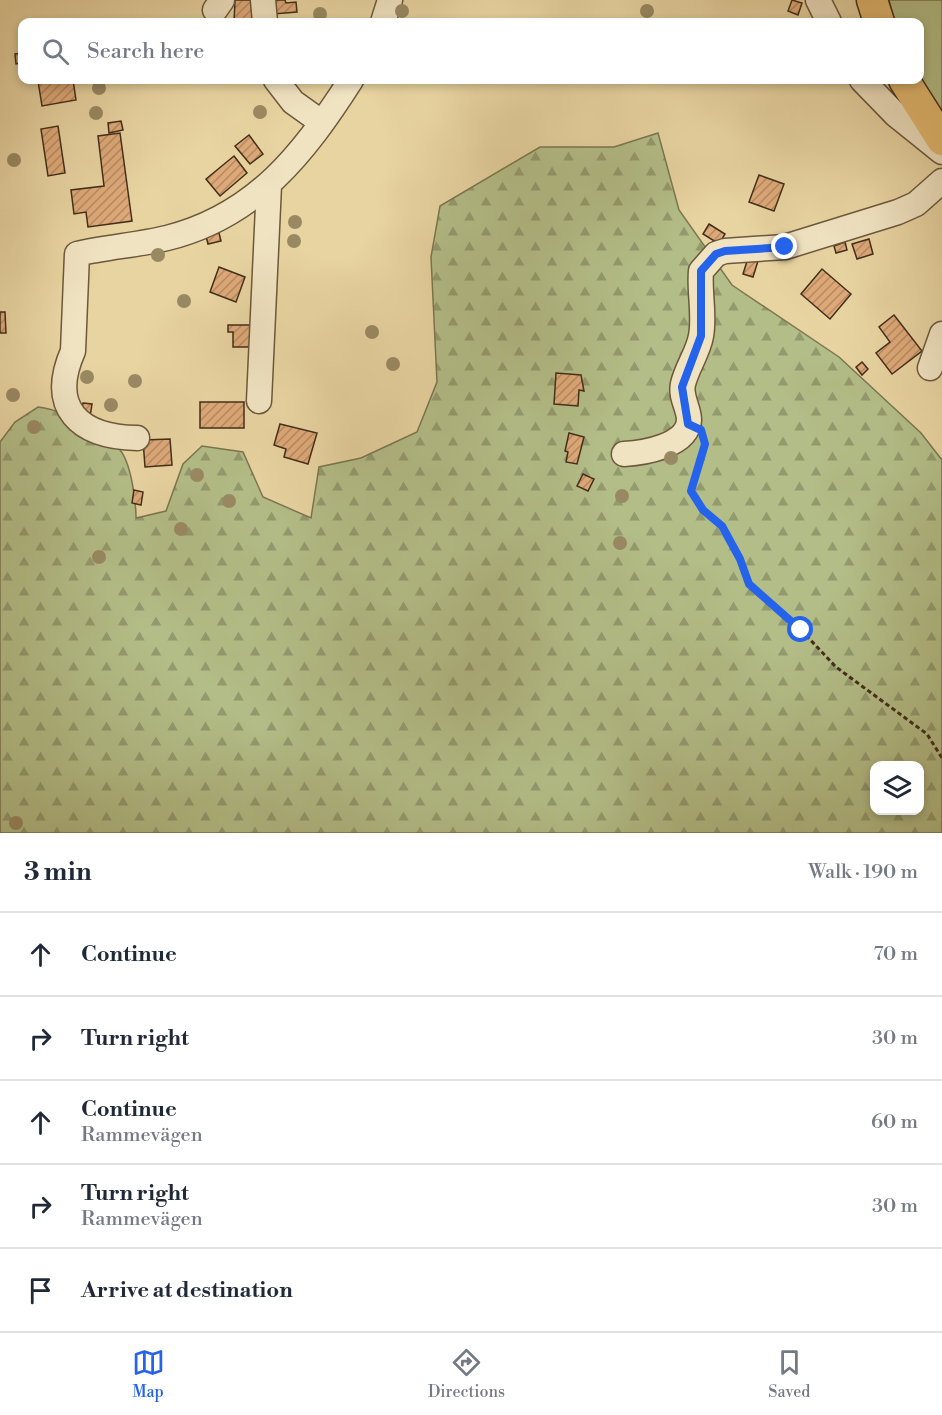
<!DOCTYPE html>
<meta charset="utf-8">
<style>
body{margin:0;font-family:"Libre Bodoni",serif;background:#f2f2f3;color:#1f2937}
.controls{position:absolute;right:18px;bottom:18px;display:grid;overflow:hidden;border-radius:12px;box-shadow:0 3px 9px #0003}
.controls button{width:54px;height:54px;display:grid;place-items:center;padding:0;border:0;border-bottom:2px solid #e0e1e3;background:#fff;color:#1f2937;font:30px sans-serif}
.stop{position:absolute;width:18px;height:18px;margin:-14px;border:4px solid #2563eb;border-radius:50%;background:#fff}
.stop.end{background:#2563eb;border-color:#fff;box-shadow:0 2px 6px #0008}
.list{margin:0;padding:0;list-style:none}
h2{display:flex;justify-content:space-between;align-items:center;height:78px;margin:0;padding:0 24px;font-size:26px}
h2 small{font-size:20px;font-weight:400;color:#747a83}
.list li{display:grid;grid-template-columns:39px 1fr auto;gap:18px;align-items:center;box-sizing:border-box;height:84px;padding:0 24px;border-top:2px solid #e0e1e3}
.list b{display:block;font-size:22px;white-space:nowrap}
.list p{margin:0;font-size:20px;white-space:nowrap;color:#747a83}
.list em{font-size:20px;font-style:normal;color:#747a83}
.icon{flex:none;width:33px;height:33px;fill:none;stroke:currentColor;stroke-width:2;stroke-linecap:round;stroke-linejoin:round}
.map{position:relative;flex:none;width:942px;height:833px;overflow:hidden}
.search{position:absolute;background:#fff;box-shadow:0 3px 9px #0003;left:18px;right:18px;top:18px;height:66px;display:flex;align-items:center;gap:15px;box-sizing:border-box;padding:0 21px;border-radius:12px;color:#747a83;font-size:22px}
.sheet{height:498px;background:#fff}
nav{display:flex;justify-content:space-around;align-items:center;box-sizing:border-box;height:84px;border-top:2px solid #e0e1e3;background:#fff;font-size:16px;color:#747a83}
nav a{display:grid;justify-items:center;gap:3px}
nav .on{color:#2563eb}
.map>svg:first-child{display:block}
.grass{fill:#b3bd87;stroke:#7a7650;stroke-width:1.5}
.forest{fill:url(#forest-firs);stroke:#7a7650;stroke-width:1.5;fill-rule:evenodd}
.building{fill:url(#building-hatch);stroke:#422e1a;stroke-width:1.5}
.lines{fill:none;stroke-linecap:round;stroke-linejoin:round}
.minor-casing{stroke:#6c583c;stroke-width:27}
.major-casing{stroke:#422e1a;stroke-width:33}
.path{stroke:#422e1a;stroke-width:3;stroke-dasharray:4.5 3;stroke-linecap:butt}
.minor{stroke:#f0e3c2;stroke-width:24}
.major{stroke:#e4ba70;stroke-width:30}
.tree{fill:#998963}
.route{stroke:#2563eb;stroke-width:8}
</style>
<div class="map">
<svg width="942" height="833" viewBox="0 0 942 833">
<defs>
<pattern id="forest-firs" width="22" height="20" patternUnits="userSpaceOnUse" patternTransform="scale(1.5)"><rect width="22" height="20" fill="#b3bd87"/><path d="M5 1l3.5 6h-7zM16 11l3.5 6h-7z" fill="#939a6e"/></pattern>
<pattern id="building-hatch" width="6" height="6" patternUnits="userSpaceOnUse" patternTransform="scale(1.5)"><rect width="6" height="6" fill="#dea978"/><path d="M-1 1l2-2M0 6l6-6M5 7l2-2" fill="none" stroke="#b68a62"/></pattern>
</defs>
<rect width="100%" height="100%" fill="#e8d4a1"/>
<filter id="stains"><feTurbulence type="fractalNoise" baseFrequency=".00333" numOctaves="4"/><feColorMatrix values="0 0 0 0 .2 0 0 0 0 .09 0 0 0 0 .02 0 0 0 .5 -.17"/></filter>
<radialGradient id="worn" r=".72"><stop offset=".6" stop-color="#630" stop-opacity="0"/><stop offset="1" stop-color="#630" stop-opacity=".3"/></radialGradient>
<!-- grass -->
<path class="grass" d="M889,0H942V121L920,80V22H895Z"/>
<!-- forest -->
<path class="forest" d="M658,133L679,210L732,285L839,357L921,433L942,460V833H0V442L15,422L38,407C68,411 63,419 86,434C95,440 112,441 120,450C131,463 136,501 136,518L166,511L183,464L202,446L243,452L263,497L311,518L319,467L361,458L417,432L437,382L431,257L440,206L540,147H614ZM874,766H920V810H874Z"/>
<!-- building -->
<g class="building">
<path d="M235,0H255L254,22H234Z"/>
<path d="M271,0H285L286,3L296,2L297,12L273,14Z"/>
<path d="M792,0L802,3L798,15L788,11Z"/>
<path d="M22,53V63L16,64L15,54Z"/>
<path d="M73,80L76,100L42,106L38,81Z"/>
<path d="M121,121L123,130L109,133L108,123Z"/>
<path d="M58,126L65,173L48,176L41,129Z"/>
<path d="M120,133L132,221L88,227L86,212L74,214L71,190L104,186L98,136Z"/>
<path d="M249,135L263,154L250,164L235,146Z"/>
<path d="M234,156L247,173L220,196L206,179Z"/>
<path d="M759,175L784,184L774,211L749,202Z"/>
<path d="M709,224L725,234L719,244L703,234Z"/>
<path d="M219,233L221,241L208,244L206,236Z"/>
<path d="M869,239L873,254L857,259L852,244Z"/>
<path d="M845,242L847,250L836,253L834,246Z"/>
<path d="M748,258L758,261L753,277L743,274Z"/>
<path d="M219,267L245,277L236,302L210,292Z"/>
<path d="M822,269L851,294L830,319L801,294Z"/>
<path d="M0,312H5L6,333H0Z"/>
<path d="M894,315L922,351L892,374L876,353L890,342L879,327Z"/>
<path d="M228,325H252L251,347H233V332H228Z"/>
<path d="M862,362L868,369L862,375L856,367Z"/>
<path d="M556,373L581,375L584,391L579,390L578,406L554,404Z"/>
<rect x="200" y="402" width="44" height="26"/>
<path d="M83,403L92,404L90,417L81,415Z"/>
<path d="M280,424L317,433L308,464L284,457L286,449L274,445Z"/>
<path d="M569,433L584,437L577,464L566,462L568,452L565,451Z"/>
<path d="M170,439L172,465L145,467L143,440Z"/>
<path d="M583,474L594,479L588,491L577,486Z"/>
<path d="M134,490L143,492L141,505L132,503Z"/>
</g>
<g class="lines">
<!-- minor casing -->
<g class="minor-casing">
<g id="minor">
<path d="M263,0L265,22"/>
<path d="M818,0L829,22"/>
<path d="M215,10L222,0"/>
<path d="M383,22L390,0"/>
<path d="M276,80L293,102L321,122"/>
<path d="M862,80L896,115L942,152"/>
<path d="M930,368L942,334"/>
<path d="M259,401L269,185"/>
<path d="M137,438C79,437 48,408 73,351L77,254C106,247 138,245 167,238C256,216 305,152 351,80"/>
<path d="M624,454C643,453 688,446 689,420C689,408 680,397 683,384C687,367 698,353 701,336C705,315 699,292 701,271L716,254L725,251L785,247L898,212L916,204L942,181"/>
</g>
</g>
<!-- major casing -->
<g class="major-casing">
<g id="major">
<path d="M872,0L879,22"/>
<path d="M904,80L942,140"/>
</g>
</g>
<!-- path -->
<path class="path" d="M704,441L691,491L703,510L722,526L740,559L749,584L801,630L836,667L927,734L942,758"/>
<!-- minor -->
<use href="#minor" class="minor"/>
<!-- major -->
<use href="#major" class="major"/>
</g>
<!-- trees -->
<g class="tree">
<circle cx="402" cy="11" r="7"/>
<circle cx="647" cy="11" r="7"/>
<circle cx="320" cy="14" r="7"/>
<circle cx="99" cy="88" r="7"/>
<circle cx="260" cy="112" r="7"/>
<circle cx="96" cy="113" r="7"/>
<circle cx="14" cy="160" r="7"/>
<circle cx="295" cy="222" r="7"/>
<circle cx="294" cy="241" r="7"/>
<circle cx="158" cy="255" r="7"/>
<circle cx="184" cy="301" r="7"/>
<circle cx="372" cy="332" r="7"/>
<circle cx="393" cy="364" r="7"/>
<circle cx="87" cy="377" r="7"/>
<circle cx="135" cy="381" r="7"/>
<circle cx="13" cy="395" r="7"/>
<circle cx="111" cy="405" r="7"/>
<circle cx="34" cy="427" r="7"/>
<circle cx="671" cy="458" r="7"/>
<circle cx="197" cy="475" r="7"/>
<circle cx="622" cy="496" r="7"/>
<circle cx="229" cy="501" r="7"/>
<circle cx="181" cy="529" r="7"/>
<circle cx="620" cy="543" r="7"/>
<circle cx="99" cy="557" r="7"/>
<circle cx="16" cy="823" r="7"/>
</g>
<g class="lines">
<!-- route -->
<path class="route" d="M785,247L725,251L716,254L701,271V336L682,387L688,424L701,430L705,444L691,491L703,510L722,526L740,559L749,584L801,630"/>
</g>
<rect width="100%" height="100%" filter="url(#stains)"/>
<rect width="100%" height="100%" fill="url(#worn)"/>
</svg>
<div class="controls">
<button><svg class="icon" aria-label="layers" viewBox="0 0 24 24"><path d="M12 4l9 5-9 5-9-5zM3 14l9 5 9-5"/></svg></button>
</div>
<div class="stop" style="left:801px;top:630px"></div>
<div class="stop end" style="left:785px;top:247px"></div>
<div class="search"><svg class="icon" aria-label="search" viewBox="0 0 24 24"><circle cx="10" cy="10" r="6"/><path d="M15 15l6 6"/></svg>Search here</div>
</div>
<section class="sheet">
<h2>3 min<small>Walk · 190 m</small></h2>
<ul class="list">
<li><svg class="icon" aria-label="ahead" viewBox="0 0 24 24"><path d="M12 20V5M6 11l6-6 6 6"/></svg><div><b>Continue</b></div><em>70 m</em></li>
<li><svg class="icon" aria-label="right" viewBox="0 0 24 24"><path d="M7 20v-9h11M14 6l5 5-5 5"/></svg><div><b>Turn right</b></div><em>30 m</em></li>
<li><svg class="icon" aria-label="ahead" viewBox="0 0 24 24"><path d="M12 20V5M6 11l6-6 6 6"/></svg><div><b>Continue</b><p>Rammevägen</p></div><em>60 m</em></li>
<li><svg class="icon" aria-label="right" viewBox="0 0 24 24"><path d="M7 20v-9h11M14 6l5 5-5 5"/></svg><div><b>Turn right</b><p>Rammevägen</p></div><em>30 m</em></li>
<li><svg class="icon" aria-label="arrive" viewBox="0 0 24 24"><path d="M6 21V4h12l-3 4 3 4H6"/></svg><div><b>Arrive at destination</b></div></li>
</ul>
</section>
<nav>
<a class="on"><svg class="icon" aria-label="map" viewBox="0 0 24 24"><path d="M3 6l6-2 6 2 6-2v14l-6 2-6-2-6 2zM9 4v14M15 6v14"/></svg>Map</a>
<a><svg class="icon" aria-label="directions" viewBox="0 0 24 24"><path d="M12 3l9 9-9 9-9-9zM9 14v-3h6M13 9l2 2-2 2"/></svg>Directions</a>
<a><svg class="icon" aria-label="saved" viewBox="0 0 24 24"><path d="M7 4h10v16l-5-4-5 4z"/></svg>Saved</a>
</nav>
